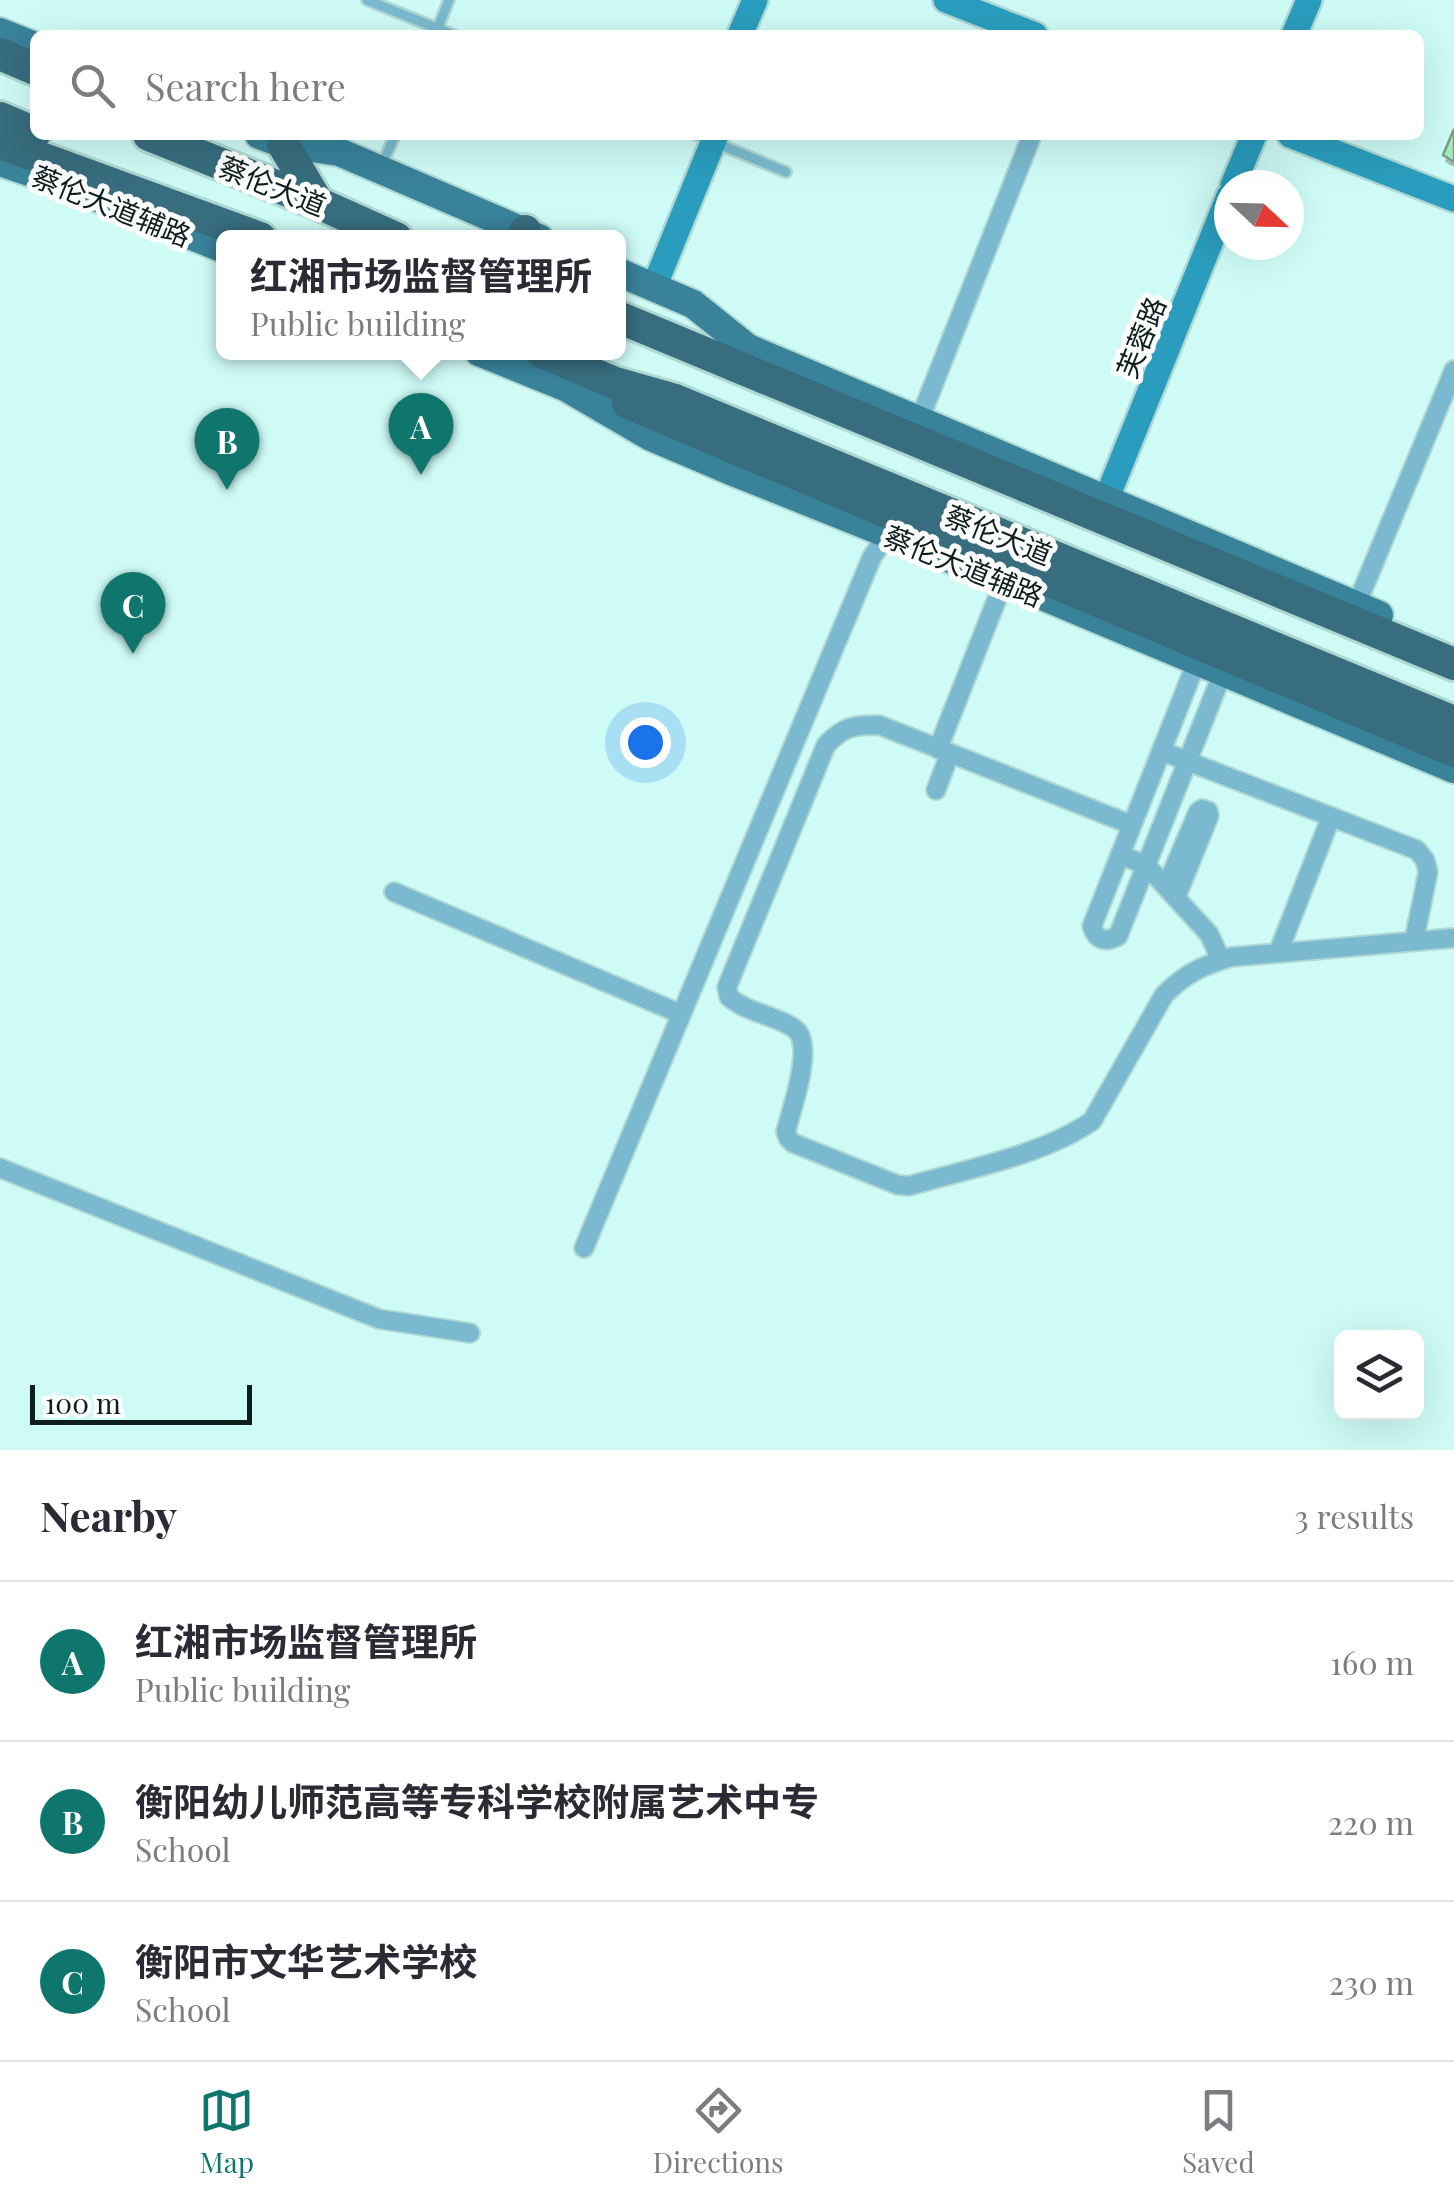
<!DOCTYPE html>
<html lang="en">
<head>
<meta charset="utf-8">
<style>
	body { margin:0; font-family:"Playfair Display","Noto Sans SC",serif; background:#f2f2f3; color:#2b2b33 }
	.controls { position:absolute; right:30px; bottom:30px; display:grid; overflow:hidden; border-radius:15px; box-shadow:0 10px 40px #0002 }
	.controls button { width:90px; height:90px; display:grid; place-items:center; padding:0; border:0; border-bottom:2px solid #e1e1e2; background:#fff; color:#2b2b33; font:50px sans-serif }
	.compass { position:absolute; left:1214px; top:170px; width:90px; height:90px; border-radius:50%; background:#fff; box-shadow:0 10px 40px #0002; rotate:112deg }
	.scale { position:absolute; left:30px; bottom:25px; width:222px; box-sizing:border-box; padding-left:10px; border:5px solid #0d1e1c; border-top:0; font-size:28px; line-height:35px; white-space:nowrap; color:#0d1e1c; -webkit-text-stroke:8px #fdfdfd; paint-order:stroke }
	.you { position:absolute; left:645px; top:742px; width:35px; height:35px; margin:-25px; border:8px solid #fff; border-radius:50%; background:#1a73e8; box-shadow:0 0 0 15px #1a73e833 }
	.badge { display:grid; place-items:center; width:65px; height:65px; border-radius:50%; background:#0f766e; color:#fff; font-size:32px; font-weight:700 }
	.pin { position:absolute; translate:-50% -82px; filter:drop-shadow(0 2px 5px #0008) }
	.pin::after { content:''; position:absolute; top:52px; width:35px; height:30px; background:inherit; clip-path:polygon(0 0,100% 0,50% 100%) }
	.popup { position:absolute; left:216px; top:230px; width:410px; height:130px; box-sizing:border-box; display:grid; place-content:center; border-radius:15px; background:#fff; filter:drop-shadow(0 2px 8px #0005); font-size:32px; white-space:nowrap; color:#7c7c81 }
	.popup b { font-size:38px; color:#2b2b33 }
	.popup::after { content:''; position:absolute; left:50%; top:100%; margin-left:-20px; border:20px solid transparent; border-top-color:#fff }
	.list { margin:0; padding:0; list-style:none }
	h2 { display:flex; justify-content:space-between; align-items:center; height:130px; margin:0; padding:0 40px; font-size:42px }
	h2 small { font-size:32px; font-weight:400; color:#7c7c81 }
	.list li { display:grid; grid-template-columns:65px 1fr auto; gap:30px; align-items:center; box-sizing:border-box; height:160px; padding:0 40px; border-top:2px solid #e1e1e2 }
	.list b { display:block; font-size:38px; white-space:nowrap }
	.list p { margin:0; font-size:32px; white-space:nowrap; color:#7c7c81 }
	.list em { font-size:32px; font-style:normal; color:#7c7c81 }
	.icon { flex:none; width:55px; height:55px; fill:none; stroke:currentColor; stroke-width:2; stroke-linecap:round; stroke-linejoin:round }
	.map { position:relative; flex:none; width:1454px; height:1450px; overflow:hidden }
	.search { position:absolute; background:#fff; box-shadow:0 10px 40px #0002; left:30px; right:30px; top:30px; height:110px; display:flex; align-items:center; gap:25px; box-sizing:border-box; padding:0 35px; border-radius:15px; color:#7c7c81; font-size:38px }
	.sheet { height:610px; background:#fff }
	nav { display:flex; justify-content:space-around; align-items:center; box-sizing:border-box; height:140px; border-top:2px solid #e1e1e2; background:#fff; font-size:28px; color:#7c7c81 }
	nav a { display:grid; justify-items:center; gap:5px }
	nav .on { color:#0f766e }
	.map>svg:first-child { display:block }
</style>
</head>
<body>
<div class="map">
<svg width="1454" height="1450" viewBox="0 0 1454 1450">
	<defs>
		<filter id="shadow"><feDropShadow dx="3.5" dy="6" stdDeviation="0" flood-color="#0004"/></filter>
	</defs>
	<rect width="100%" height="100%" fill="#cefbf6"/>
	<!-- building -->
	<path fill="#a3ebba" stroke="#7d9b86" stroke-width="2.5" filter="url(#shadow)" d="M1454,129v33l-11,-7z"/>
	<g fill="none" stroke-linecap="round" stroke-linejoin="round">
		<!-- lane casing -->
		<g stroke="#afd8d3" stroke-width="14">
			<path id="lane" d="M367,0l87,35
				M435,35l14,-35
				M697,135l89,37
				M382,165l13,-30"/>
		</g>
		<!-- street casing -->
		<g stroke="#afd8d3" stroke-width="22">
			<path id="street" d="M919,421l113,-286
				M1356,606l98,-236
				M1197,661l-105,265c4,14 13,17 26,10l105,-264
				M938,749l66,-168
				M1161,751l256,99 8,10 3,12 -14,69
				M936,790l14,-37
				M1132,825l-253,-100c-25,0 -35,1 -53,20l-99,242 2,10c14,12 32,16 49,23 7,3 15,6 20,12 14,19 -6,76 -12,99l2,7 5,5 105,42 11,1c58,-17 134,-31 183,-65l72,-126c22,-22 38,-29 67,-38l223,-19
				M1120,855l26,10 63,69 12,26
				M1166,887l32,-75 4,-3 6,2 1,5 -33,81
				M394,892l287,122
				M1278,953l53,-136
				M0,1168l379,151 91,14
				M584,1248l288,-691 15,-22"/>
		</g>
		<!-- secondary casing -->
		<g stroke="#afd8d3" stroke-width="30">
			<path id="secondary" d="M946,0l89,35
				M740,35l15,-35
				M1294,35l15,-35
				M1290,135l164,64
				M1233,185l21,-50
				M654,287l62,-152
				M1106,500l123,-304"/>
		</g>
		<!-- primary casing -->
		<g stroke="#afd8d3" stroke-width="32">
			<path id="primary" d="M0,32l35,14
				M259,135l24,9 56,8 200,86
				M0,162l58,20 166,67
				M618,272l75,32 55,44 631,267
				M479,352l86,35 84,49 82,35 304,122 419,176"/>
		</g>
		<!-- highway casing -->
		<g stroke="#afd8d3" stroke-width="38">
			<path id="highway" d="M0,54l35,15
				M0,118l35,15
				M149,135l169,68 78,35
				M0,143l260,95
				M283,144l35,59
				M522,238l3,-7
				M618,317l836,347
				M541,352l74,31 60,17 779,322
				M628,403l826,348"/>
		</g>
		<!-- lane -->
		<use href="#lane" stroke="#7ab9cf" stroke-width="9"/>
		<!-- street -->
		<use href="#street" stroke="#7ab9cf" stroke-width="18"/>
		<!-- secondary -->
		<use href="#secondary" stroke="#2a9dbe" stroke-width="25"/>
		<!-- primary -->
		<use href="#primary" stroke="#38829a" stroke-width="28"/>
		<!-- highway -->
		<use href="#highway" stroke="#376d7e" stroke-width="32"/>
	</g>
	<g text-anchor="middle" dominant-baseline="central" stroke-width="10" stroke-linejoin="round" paint-order="stroke">
		<!-- street labels -->
		<g font-size="28" fill="#0d1e1c" stroke="#fdfdfd">
			<text transform="translate(273 185) rotate(22)">蔡伦大道</text>
			<text transform="translate(112 205) rotate(22)">蔡伦大道辅路</text>
			<text transform="translate(1140 337) rotate(-68)">芙蓉路</text>
			<text transform="translate(999 534) rotate(22)">蔡伦大道</text>
			<text transform="translate(964 565) rotate(22)">蔡伦大道辅路</text>
		</g>
	</g>
</svg>
<div class="controls">
<button><svg class="icon" aria-label="layers" viewBox="0 0 24 24"><path d="M12 4l9 5-9 5-9-5zM3 14l9 5 9-5"/></svg></button>
</div>
<svg class="compass" viewBox="-18 -18 36 36"><path d="M0-13l5 13h-10z" fill="#e53935"/><path d="M0 13l5-13h-10z" fill="#7c7c81"/></svg>
<div class="scale">100 m</div>
<div class="you"></div>
<div class="pin badge" style="left:421px;top:475px">A</div>
<div class="popup"><b>红湘市场监督管理所</b>Public building</div>
<div class="pin badge" style="left:227px;top:490px">B</div>
<div class="pin badge" style="left:133px;top:654px">C</div>
<div class="search"><svg class="icon" aria-label="search" viewBox="0 0 24 24"><circle cx="10" cy="10" r="6"/><path d="M15 15l6 6"/></svg>Search here</div>
</div>
<section class="sheet">
<h2>Nearby<small>3 results</small></h2>
<ul class="list">
<li><span class="badge">A</span><div><b>红湘市场监督管理所</b><p>Public building</p></div><em>160 m</em></li>
<li><span class="badge">B</span><div><b>衡阳幼儿师范高等专科学校附属艺术中专</b><p>School</p></div><em>220 m</em></li>
<li><span class="badge">C</span><div><b>衡阳市文华艺术学校</b><p>School</p></div><em>230 m</em></li>
</ul>
</section>
<nav>
<a class="on"><svg class="icon" aria-label="map" viewBox="0 0 24 24"><path d="M3 6l6-2 6 2 6-2v14l-6 2-6-2-6 2zM9 4v14M15 6v14"/></svg>Map</a>
<a><svg class="icon" aria-label="directions" viewBox="0 0 24 24"><path d="M12 3l9 9-9 9-9-9zM9 14v-3h6M13 9l2 2-2 2"/></svg>Directions</a>
<a><svg class="icon" aria-label="saved" viewBox="0 0 24 24"><path d="M7 4h10v16l-5-4-5 4z"/></svg>Saved</a>
</nav>
</body>
</html>
